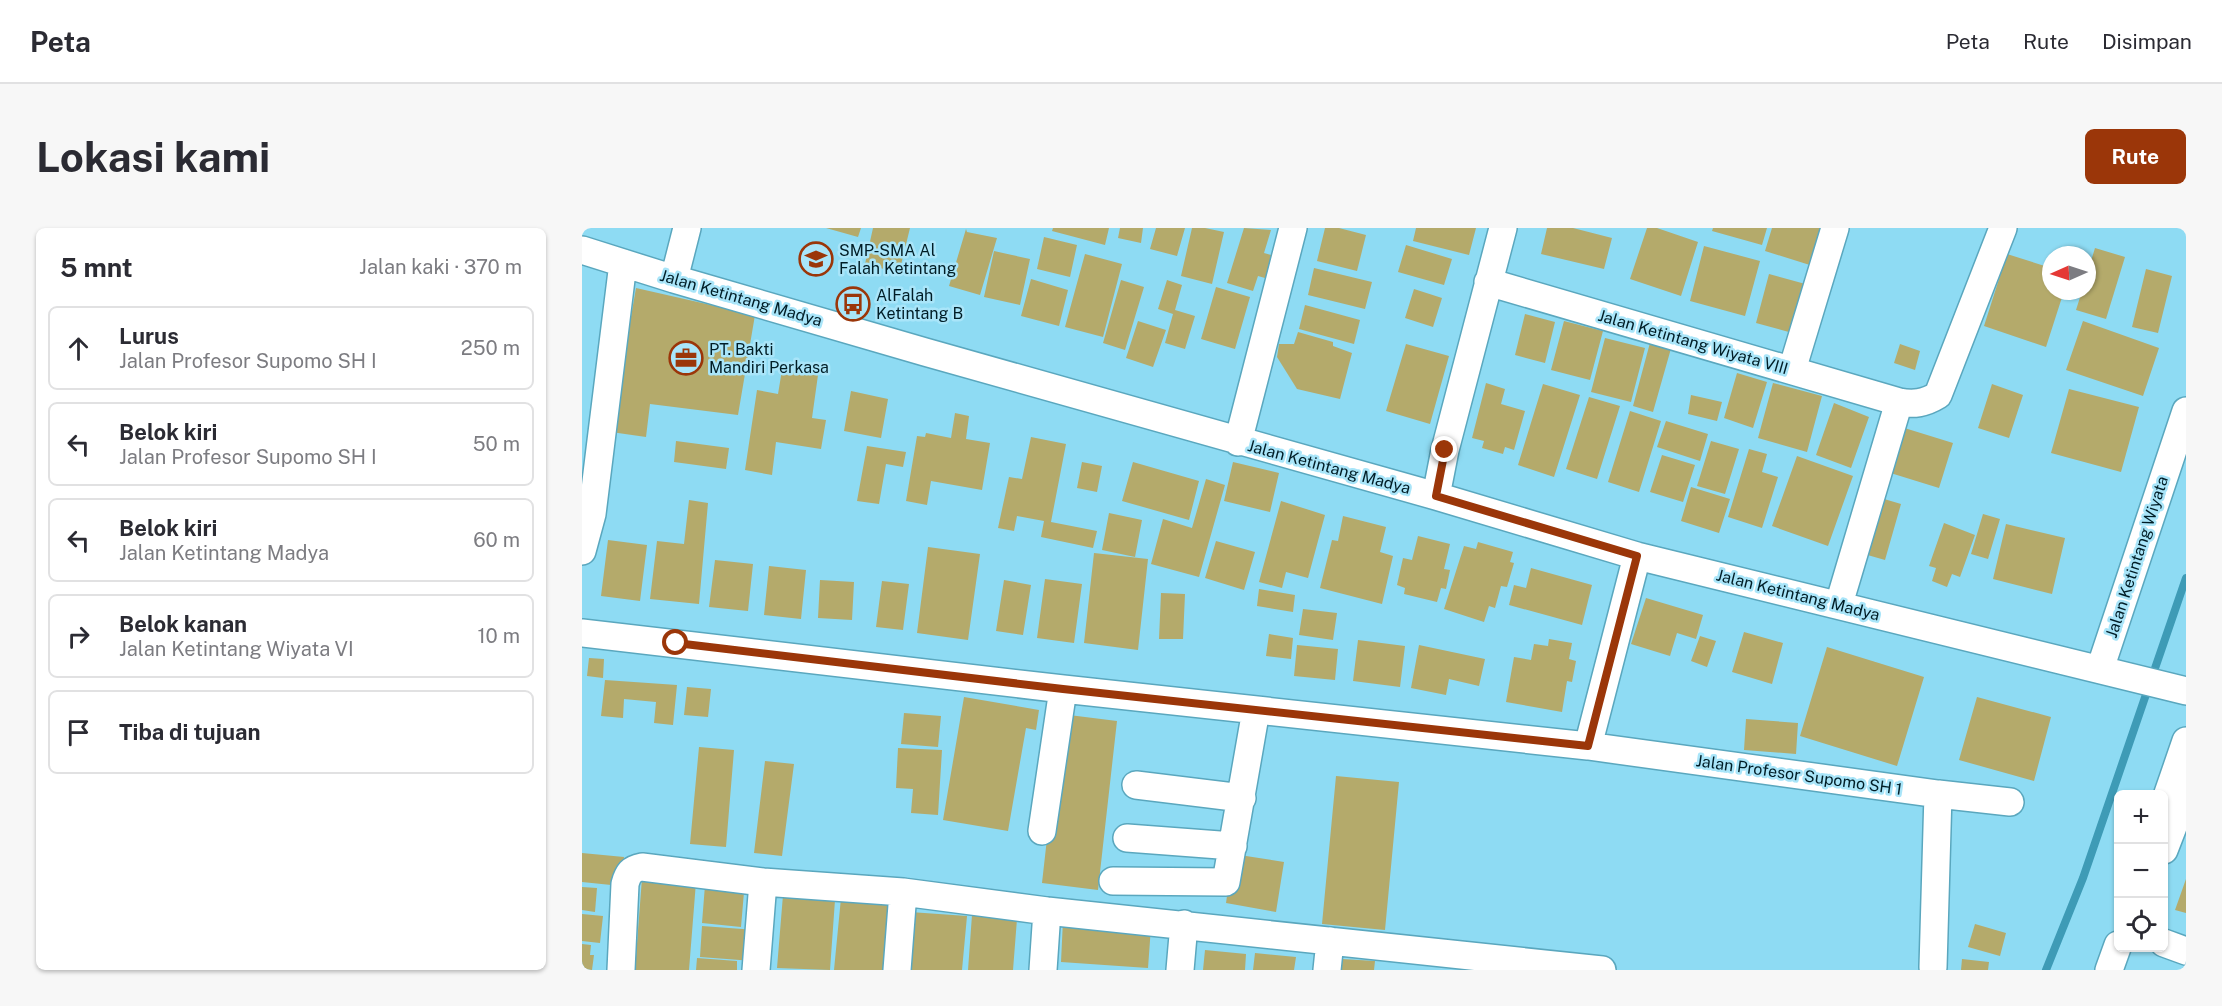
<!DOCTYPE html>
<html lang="id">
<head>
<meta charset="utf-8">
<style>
	body { margin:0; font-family:"Public Sans",sans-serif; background:#f7f7f7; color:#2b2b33 }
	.controls { position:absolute; right:18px; bottom:18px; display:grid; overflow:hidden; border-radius:9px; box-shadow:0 2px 4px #0004 }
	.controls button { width:54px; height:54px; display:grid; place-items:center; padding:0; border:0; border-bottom:2px solid #e1e1e2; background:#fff; color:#2b2b33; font:30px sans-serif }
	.compass { position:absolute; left:1460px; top:18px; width:54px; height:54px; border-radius:50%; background:#fff; box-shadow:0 2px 4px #0004; rotate:267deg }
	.stop { position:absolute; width:18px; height:18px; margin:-14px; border:4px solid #9b3609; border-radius:50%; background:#fff }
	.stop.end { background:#9b3609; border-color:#fff; box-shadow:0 2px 6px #0008 }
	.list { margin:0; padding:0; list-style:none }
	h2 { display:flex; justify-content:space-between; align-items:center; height:78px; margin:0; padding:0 24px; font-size:26px }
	h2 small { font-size:20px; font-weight:400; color:#7c7c81 }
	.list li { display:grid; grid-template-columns:39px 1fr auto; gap:18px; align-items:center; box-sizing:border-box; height:84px; margin:0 12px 12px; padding:0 12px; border:2px solid #e1e1e2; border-radius:9px }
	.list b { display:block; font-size:22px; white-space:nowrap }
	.list p { margin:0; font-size:20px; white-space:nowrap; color:#7c7c81 }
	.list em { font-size:20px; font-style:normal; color:#7c7c81 }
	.icon { flex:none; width:33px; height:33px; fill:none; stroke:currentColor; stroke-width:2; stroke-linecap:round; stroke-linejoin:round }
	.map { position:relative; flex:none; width:1604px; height:742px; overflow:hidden; border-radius:9px }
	header { display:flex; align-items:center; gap:36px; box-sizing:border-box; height:84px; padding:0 30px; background:#fff; border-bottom:2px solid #e1e1e2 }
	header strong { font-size:28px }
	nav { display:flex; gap:33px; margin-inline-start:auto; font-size:21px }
	.intro { display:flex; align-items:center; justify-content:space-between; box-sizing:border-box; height:144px; padding:0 36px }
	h1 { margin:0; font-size:42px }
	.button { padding:15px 27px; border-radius:9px; background:#9b3609; color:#fff; font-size:21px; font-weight:700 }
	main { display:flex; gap:36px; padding:0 36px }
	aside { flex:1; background:#fff; border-radius:9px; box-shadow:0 2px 4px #0004 }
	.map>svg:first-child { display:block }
</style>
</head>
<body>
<header>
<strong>Peta</strong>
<nav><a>Peta</a><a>Rute</a><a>Disimpan</a></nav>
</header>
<div class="intro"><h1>Lokasi kami</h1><a class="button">Rute</a></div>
<main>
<aside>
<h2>5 mnt<small>Jalan kaki · 370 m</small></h2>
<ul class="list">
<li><svg class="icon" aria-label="ahead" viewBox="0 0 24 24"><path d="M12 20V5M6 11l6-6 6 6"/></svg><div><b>Lurus</b><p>Jalan Profesor Supomo SH I</p></div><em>250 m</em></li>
<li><svg class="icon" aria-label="left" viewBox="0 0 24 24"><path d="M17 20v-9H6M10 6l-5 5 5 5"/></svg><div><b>Belok kiri</b><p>Jalan Profesor Supomo SH I</p></div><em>50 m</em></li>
<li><svg class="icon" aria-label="left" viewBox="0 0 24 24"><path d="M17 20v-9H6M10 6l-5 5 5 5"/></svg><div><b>Belok kiri</b><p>Jalan Ketintang Madya</p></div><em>60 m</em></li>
<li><svg class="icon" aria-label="right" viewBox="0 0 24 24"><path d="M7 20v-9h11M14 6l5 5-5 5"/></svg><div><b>Belok kanan</b><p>Jalan Ketintang Wiyata VI</p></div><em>10 m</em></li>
<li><svg class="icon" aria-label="arrive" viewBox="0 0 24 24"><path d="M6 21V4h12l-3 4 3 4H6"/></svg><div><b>Tiba di tujuan</b></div></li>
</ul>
</aside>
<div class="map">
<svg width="1604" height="742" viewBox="0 0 1604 742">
	<rect width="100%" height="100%" fill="#8edbf3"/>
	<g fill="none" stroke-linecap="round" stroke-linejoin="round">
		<!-- stream -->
		<path stroke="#3e9bb6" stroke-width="8" d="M1464,742l37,-92 103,-300"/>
	</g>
	<!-- building -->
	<path fill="#b4aa6b" d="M244,0h35l-3,9z
		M291,0h37l-11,45 -34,-9z
		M471,0h56l-4,17 -53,-14z
		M538,0h23l-2,15 -23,-5z
		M574,0h29l-8,28 -27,-7z
		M610,0h13l19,4 -12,52 -31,-8z
		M662,0l27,2 -7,23 17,5 -6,23 -17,-5 -5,15 -26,-8z
		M743,0h14l27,7 -9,36 -40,-10z
		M834,0h60l-7,27 -56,-14z
		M965,0h26l39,10 -8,31 -63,-15z
		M1065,0h10l41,14 -17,54 -51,-17z
		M1131,0h54l-5,17 -50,-14z
		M1190,0h53l-12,38 -48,-15z
		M384,1l1,3 30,6 -17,57 -31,-9z
		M462,9l33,8 -7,32 -33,-8z
		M824,17l46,14 -8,26 -46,-13z
		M1122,18l56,15 -15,55 -55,-15z
		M1513,20l30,9 -19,62 -30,-9 6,-19h5v-17z
		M412,23l36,8 -10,46 -36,-8z
		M503,26l37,10 -19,73 -38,-10z
		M1425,26l44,14v23h13l-18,56 -62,-21z
		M732,40l58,14 -7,27 -57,-14z
		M1564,41l26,7 -14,57 -26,-6z
		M1187,46l40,11 -13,49 -40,-11z
		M449,51l37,11 -9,36 -38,-10z
		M539,52l23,7 -19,63 -22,-7z
		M585,52l15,5 -7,25 20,6 -10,33 -20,-6 8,-29 -15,-5z
		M634,59l34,10 -15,52 -34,-10z
		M54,60l119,27 -17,100 -88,-11 -4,33 -35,-5z
		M832,61l28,9 -9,29 -28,-9z
		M723,77l55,15 -6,24 -55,-15z
		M943,86l30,8 -10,41 -30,-8z
		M556,93l28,9 -13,37 -27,-9z
		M982,93l39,10 -13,49 -39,-10z
		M1501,93l76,27 -16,48 -77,-26z
		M716,104l35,10v4l19,7 -12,46 -43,-10 -20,-32 2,-13h15z
		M1023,110l40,10 -14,54 -40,-10z
		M1069,111l21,6 -19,67 -20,-6z
		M824,116l43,12 -19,68 -44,-13z
		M1318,116l20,7 -5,19 -21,-7z
		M200,142l36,5 -6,43 14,2 -5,29 -45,-7 -4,33 -27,-5 12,-80 21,4z
		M1155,145l30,9 -14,46 -29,-10z
		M904,155l19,6 -4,15 24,7 -11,39 -9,-3 -2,7 -21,-6 2,-7 -12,-3z
		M1191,155l49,13 -15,56 -49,-14z
		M961,156l37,11 -26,82 -36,-12z
		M1410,156l31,11 -14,43 -31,-10z
		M1487,161l70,18 -18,65 -70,-19z
		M269,163l37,8 -7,39 -37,-7z
		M1109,167l31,7 -5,19 -29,-7z
		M1007,169l31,9 -23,73 -31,-10z
		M1252,175l35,14 -18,51 -35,-13z
		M1048,183l31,10 -22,71 -31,-10z
		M373,185l14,3 -3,23 24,4 -8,47 -51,-9 -4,24 -21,-4 11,-65 8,1 1,-4 25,5z
		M1084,193l42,13 -8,27 -43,-14z
		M1316,198l55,17 -14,45 -55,-17z
		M449,209l35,7 -15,78 46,9 -4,17 -52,-11 3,-16 -27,-5 -3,15 -16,-3 11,-51 13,2z
		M94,213l53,7 -3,21 -52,-7z
		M1129,213l28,8 -14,45 -28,-8z
		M285,218l39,6 -3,15 -17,-3 -7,40 -22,-3z
		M1167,221l18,5 -5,18 16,5 -16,51 -34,-11z
		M1080,227l33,10 -12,37 -33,-10z
		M1215,228l56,20 -25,70 -56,-20z
		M500,234l20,4 -5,26 -20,-4z
		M551,234l66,19 -10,39 -67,-19z
		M651,234l46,11 -9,39 -46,-11z
		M624,251l19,6 -26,92 -48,-13 12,-45 29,9z
		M1109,259l39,12 -11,34 -38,-12z
		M1292,268l27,8 -16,56 -28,-8z
		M107,272l19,3 -9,101 -49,-5 7,-58 27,3z
		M699,273l44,14 -17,63 -22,-6 -4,16 -23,-6z
		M527,285l33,7 -7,37 -33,-7z
		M1401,286l17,5 -12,40 -17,-5z
		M761,288l43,11 -6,25 13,4 -11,48 -62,-16 12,-48 6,1z
		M1362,295l31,12 -15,42 -8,-3 -5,13 -15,-6 4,-13 -7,-2z
		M1424,296l59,14 -13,56 -59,-15z
		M836,308l32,8 -6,25 6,1 -4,19 -5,-1 -4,14 -33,-8 1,-6 -8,-3 6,-27 9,2z
		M26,312l39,5 -7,56 -39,-5z
		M634,313l39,11 -11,38 -39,-12z
		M896,314l35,10 -3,10 4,1 -7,24 -6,-1 -6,22 -6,-2 -5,16 -40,-13 20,-63 12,3z
		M346,319l52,7 -12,86 -51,-7z
		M512,325l54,6 -10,91 -54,-7z
		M133,332l38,4 -5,47 -39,-4z
		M187,338l37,4 -5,49 -37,-4z
		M949,340l61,17 -10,40 -73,-20 5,-20 12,3z
		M463,351l37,5 -8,59 -37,-5z
		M238,352l34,2 -2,38 -34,-2z
		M422,352l27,5 -8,50 -27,-4z
		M300,353l27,3 -6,46 -27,-3z
		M677,361l36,6 -2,17 -36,-6z
		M579,365l24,1 -2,45h-24z
		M1064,370l57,17 -7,24 -19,-6 -7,23 -39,-12z
		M721,381l34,4 -4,27 -34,-5z
		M1162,404l39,11 -11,41 -40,-12z
		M687,406l24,4 -2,21 -25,-3z
		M1118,408l16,5 -9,26 -16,-6z
		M967,411l23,4 -3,16 7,2 -4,21 -5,-1 -5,31 -56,-10 8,-45 17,3 3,-16 14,2z
		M776,412l47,6 -5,41 -47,-6z
		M715,417l41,4 -3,31 -41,-4z
		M837,417l66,14 -6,27 -30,-7 -3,16 -35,-7z
		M1245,419l97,30 -27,89 -97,-30z
		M7,430l15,1 -1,19 -16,-2z
		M23,452l72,5 -4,40 -19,-2 2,-21 -32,-3 -1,19 -22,-2z
		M105,459l24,2 -3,28 -24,-2z
		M382,469l75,13 -3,20 -10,-2 -18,103 -65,-11z
		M1395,469l74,20 -17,64 -75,-21z
		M322,485l37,3 -3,31 -37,-3z
		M479,486l56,7 -19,169 -56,-7z
		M1164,491l52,4 -2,31 -52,-4z
		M117,519l35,3 -8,97 -36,-3z
		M316,520l44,2 -4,65 -27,-2 2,-24 -17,-1z
		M183,533l29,3 -12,92 -28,-3z
		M754,548l63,6 -14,148 -63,-6z
		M0,625l42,4 -3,29 -39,-4z
		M651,626l51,8 -8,50 -50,-9z
		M60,650l54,4 -7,88h-54z
		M1604,651v34l-11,-3z
		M123,657l39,7 -3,35 -39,-4z
		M0,659l15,1 -2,24 -13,-2z
		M201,667l52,5 -5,70 -53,-2z
		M259,670l50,4 -5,68h-52z
		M328,684l57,4 -5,54h-56z
		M0,686l21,2 -3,27 -18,-2z
		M390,687l45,4 -4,51h-45z
		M481,692l88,7 -3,41 -87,-6z
		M1393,696l31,9 -6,23 -32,-9z
		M120,698l54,4 -3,31 -53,-4z
		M0,716l9,1 -1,10h4l-2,15 -10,-1z
		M623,722l41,4 -1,16h-42z
		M673,725l41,4 -2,13h-41z
		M115,730l40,3v9h-41z
		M760,731l33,2 -1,9h-33z
		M1380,731l27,3 -1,8h-27z"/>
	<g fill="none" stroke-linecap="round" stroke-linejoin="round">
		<!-- minor casing -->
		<g stroke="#5aa7be" stroke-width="30">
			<path id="minor" d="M0,22l92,29 251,73 511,144 201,60 549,135
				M92,51l13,-51
				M906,54l411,120c15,3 26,1 39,-7l65,-167
				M1210,142l43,-142
				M656,214l55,-214
				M854,268l9,-46 58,-222
				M0,323l10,-37 31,-251
				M1257,376l60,-202
				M0,405l481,56 525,57 350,48 72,8
				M1518,441l86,-258
				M1006,518l49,-190
				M554,557l106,13
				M1582,577l22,-64
				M460,603l21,-142
				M545,610l106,8
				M1582,622l22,-57
				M531,653l113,1 30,-172
				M1582,715l22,8
				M1351,739l5,-173
				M39,742l4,-86c3,-11 6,-15 17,-17l121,15 140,10 144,19 555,59
				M174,742l7,-88
				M315,742l6,-78
				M461,742l4,-59
				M598,742l4,-46
				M745,742l3,-29
				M1527,742l9,-25"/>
		</g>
		<!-- minor -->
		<use href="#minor" stroke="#fff" stroke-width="27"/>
	</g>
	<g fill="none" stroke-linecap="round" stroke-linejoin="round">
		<!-- route -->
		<path stroke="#9b3609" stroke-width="8" d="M94,415l387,46 525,57 49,-190 -201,-60 9,-46"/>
	</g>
	<!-- icons -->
	<defs>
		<g id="school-ring" transform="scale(1.725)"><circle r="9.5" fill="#a9e5f9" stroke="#9b3609" stroke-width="1.5"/><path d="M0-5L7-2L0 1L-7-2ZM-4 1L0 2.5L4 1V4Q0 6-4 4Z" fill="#9b3609"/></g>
		<g id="bus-ring" transform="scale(1.725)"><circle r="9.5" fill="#a9e5f9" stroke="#9b3609" stroke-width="1.5"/><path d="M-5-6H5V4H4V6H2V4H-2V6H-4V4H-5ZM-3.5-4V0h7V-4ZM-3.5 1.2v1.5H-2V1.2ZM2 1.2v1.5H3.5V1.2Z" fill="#9b3609"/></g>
		<g id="office-ring" transform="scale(1.725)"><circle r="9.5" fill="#a9e5f9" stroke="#9b3609" stroke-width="1.5"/><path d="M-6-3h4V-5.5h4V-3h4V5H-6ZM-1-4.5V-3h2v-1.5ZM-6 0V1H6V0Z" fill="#9b3609"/></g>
	</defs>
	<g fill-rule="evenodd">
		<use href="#school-ring" x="234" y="31"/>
		<use href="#bus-ring" x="271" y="76"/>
		<use href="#office-ring" x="104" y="130"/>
	</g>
	<g text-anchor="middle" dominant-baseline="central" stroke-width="5" stroke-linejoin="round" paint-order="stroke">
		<!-- poi labels -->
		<g font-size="16" fill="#001d26" stroke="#a9e5f9" text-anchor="start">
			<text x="257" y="22">SMP-SMA Al<tspan x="257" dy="18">Falah Ketintang</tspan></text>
			<text x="294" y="67">AlFalah<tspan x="294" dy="18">Ketintang B</tspan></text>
			<text x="127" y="121">PT. Bakti<tspan x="127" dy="18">Mandiri Perkasa</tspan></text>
		</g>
		<!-- street labels -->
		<g font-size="16" fill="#001d26" stroke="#a9e5f9">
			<text transform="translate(159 70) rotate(16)">Jalan Ketintang Madya</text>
			<text transform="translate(1111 114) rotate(16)">Jalan Ketintang Wiyata VIII</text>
			<text transform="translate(747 239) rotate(15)">Jalan Ketintang Madya</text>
			<text transform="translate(1555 329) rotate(-72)">Jalan Ketintang Wiyata</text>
			<text transform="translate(1216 367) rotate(14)">Jalan Ketintang Madya</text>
			<text transform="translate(1217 547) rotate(8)">Jalan Profesor Supomo SH 1</text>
		</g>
	</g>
</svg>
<div class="controls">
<button>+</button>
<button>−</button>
<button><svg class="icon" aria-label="locate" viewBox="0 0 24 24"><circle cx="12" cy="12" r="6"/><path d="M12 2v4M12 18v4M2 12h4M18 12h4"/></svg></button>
</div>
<svg class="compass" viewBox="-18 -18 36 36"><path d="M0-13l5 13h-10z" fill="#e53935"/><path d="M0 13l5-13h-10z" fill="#7c7c81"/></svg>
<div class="stop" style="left:94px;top:415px"></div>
<div class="stop end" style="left:863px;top:222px"></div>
</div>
</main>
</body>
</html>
